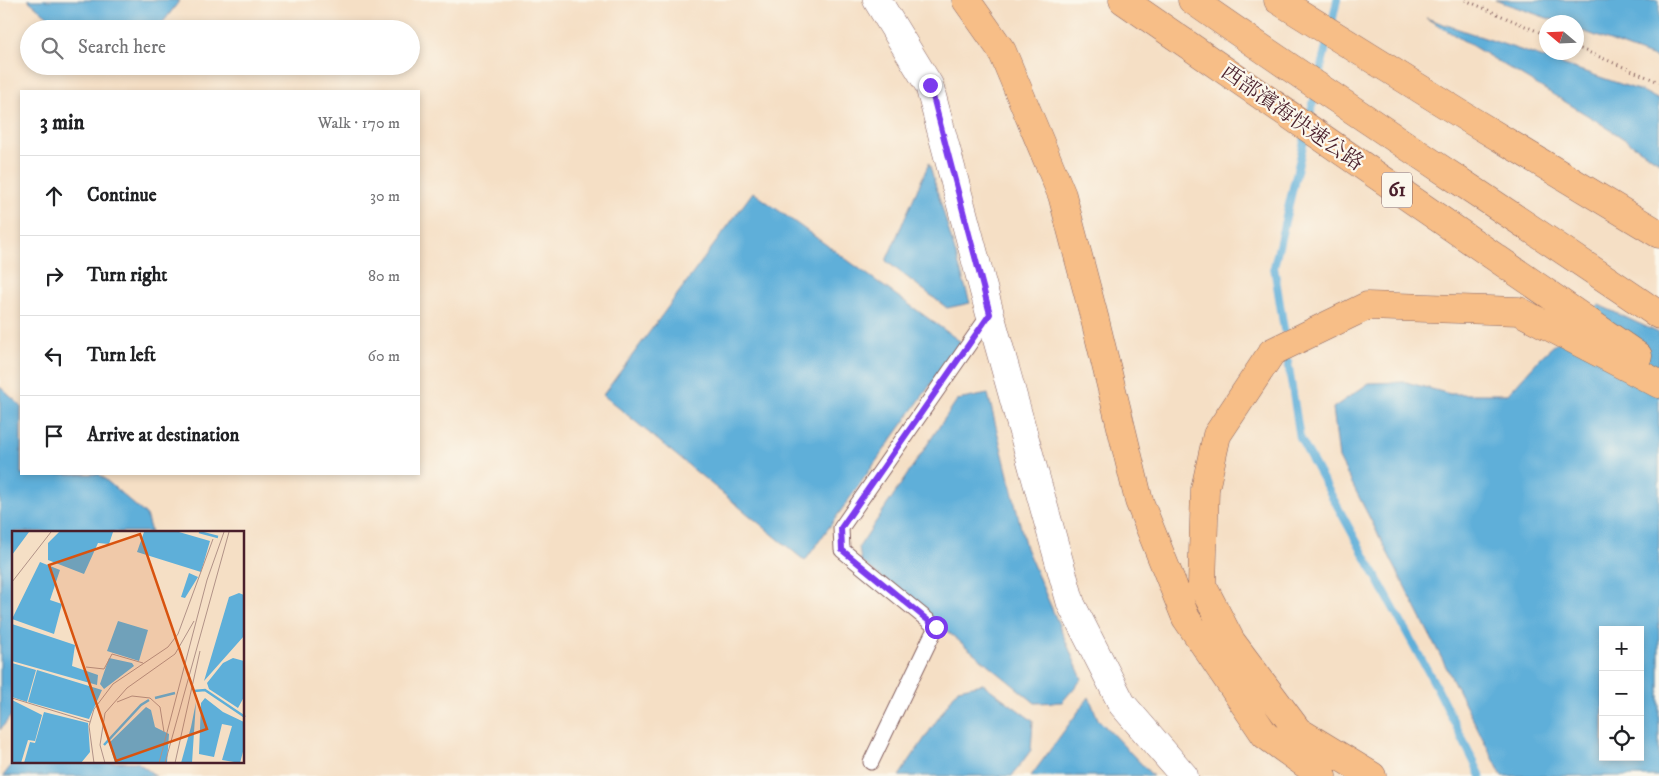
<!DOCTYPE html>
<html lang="en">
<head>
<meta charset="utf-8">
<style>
	body { margin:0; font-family:"IM FELL DW Pica","Noto Serif TC",serif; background:#f2f2f2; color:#202124 }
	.controls { position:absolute; right:15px; bottom:15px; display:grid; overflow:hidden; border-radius:0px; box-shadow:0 2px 8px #0003 }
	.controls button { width:45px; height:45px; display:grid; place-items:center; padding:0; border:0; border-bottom:1px solid #e0e0e0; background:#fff; color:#202124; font:25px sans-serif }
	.compass { position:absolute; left:1539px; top:15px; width:45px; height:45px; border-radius:50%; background:#fff; box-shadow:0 2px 8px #0003; rotate:289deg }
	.stop { position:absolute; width:15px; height:15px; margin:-11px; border:4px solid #7c3aed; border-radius:50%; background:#fff }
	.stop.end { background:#7c3aed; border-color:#fff; box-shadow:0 1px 5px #0008 }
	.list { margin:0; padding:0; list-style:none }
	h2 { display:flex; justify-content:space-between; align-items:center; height:65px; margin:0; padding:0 20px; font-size:21px }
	h2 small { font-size:16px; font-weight:400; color:#757577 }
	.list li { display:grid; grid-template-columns:32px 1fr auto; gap:15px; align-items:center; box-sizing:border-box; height:80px; padding:0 20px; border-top:1px solid #e0e0e0 }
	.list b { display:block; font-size:19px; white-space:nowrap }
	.list em { font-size:16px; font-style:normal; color:#757577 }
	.icon { flex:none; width:28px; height:28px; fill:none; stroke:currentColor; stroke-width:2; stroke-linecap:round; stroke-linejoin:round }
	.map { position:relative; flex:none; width:1659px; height:776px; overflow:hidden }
	.search { position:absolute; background:#fff; box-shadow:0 2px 8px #0003; left:20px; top:20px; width:400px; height:55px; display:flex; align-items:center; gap:12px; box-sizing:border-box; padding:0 18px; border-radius:28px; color:#757577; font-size:19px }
	.panel { position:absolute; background:#fff; box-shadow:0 2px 8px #0003; left:20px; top:90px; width:400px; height:385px; border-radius:0px }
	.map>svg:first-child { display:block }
</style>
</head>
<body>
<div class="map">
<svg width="1659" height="776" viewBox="0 0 1659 776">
	<rect width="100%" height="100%" fill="#fbf7ec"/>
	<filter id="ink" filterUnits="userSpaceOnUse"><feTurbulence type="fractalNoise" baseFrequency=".02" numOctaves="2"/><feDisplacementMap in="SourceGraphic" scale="10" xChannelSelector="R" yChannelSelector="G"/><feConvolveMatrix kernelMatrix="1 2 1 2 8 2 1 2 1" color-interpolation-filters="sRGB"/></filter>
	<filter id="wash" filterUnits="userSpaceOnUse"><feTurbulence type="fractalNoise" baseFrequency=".0096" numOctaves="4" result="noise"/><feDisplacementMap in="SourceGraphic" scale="20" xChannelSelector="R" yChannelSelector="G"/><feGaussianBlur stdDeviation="1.12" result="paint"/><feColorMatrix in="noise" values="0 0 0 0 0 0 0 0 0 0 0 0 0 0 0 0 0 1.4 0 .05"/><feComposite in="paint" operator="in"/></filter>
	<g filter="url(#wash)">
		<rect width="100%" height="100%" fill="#f5dfc5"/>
		<!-- water -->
		<path fill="#5eafd9" stroke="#546782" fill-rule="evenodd" d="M28,0h152l-22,29h-95z
			M1495,0h164v59l-82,-30 -1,-7h-17z
			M1426,18l218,74 15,8v62l-62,-41z
			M929,163l41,140 -23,5 -61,-47z
			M753,192l208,150 -156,219 -202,-166z
			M1599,305l60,28v443h-157l-163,-318 -6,-50 36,-25 37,-1 44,12h58l34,-38zM1603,630h37v127h-37z
			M0,387l21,19v68h78l47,41 5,17h-137v180l-14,18z
			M988,394l38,154 56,131 -20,23 -27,1 -174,-142 -2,-14 98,-147z
			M983,684l50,37 -2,29 -19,26h-113l59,-87z
			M1089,697l9,22 55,57h-122z
			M14,762h123l19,14h-153z"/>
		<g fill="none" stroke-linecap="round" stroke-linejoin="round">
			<!-- stream -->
			<path stroke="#5eafd9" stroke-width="8" d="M1331,27l6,-27
				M1318,81l10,-43
				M1308,122l8,-30
				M1284,329l-10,-62 32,-134
				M1288,362l12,76 136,248 45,90"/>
		</g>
	</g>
	<g filter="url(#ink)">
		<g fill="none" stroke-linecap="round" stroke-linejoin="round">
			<!-- lane casing -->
			<g stroke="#866261" stroke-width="17">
				<path id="lane" d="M871,762l65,-135 -94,-77 -1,-22 149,-214"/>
			</g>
			<!-- street casing -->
			<g stroke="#866261" stroke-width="29">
				<path id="street" d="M877,0l52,85 61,229 81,290 51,100 62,72"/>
			</g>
			<!-- highway casing -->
			<g stroke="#866261" stroke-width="29">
				<path id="highway" d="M966,0l36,51 60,144 33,125 44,181 47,117 79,117 57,41
					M1123,0l515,356
					M1192,0c154,108 312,209 467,315
					M1278,0l194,121 187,113
					M1372,776l-74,-45 -67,-90 -29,-56 3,-96 12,-54 55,-83 95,-46 152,5 140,73"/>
			</g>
			<!-- path -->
			<path stroke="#866261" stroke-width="3" stroke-dasharray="1 4" stroke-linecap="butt" d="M1465,0l81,35
				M1576,47l83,35"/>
			<!-- lane -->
			<use href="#lane" stroke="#fff" stroke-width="15"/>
			<!-- street -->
			<use href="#street" stroke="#fff" stroke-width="28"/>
			<!-- highway -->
			<use href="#highway" stroke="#f7be87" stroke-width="28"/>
		</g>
	</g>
	<g fill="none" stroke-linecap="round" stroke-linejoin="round" filter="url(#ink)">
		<!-- route -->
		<path stroke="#7c3aed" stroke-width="6" d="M930,85l60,229 -149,214 1,22 94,77"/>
	</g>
	<g text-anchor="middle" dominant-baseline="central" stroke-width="4.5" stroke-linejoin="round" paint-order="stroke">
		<!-- shield labels -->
		<rect fill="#fbf7ec" stroke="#7f6065" stroke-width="1" x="1382" y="172.5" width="30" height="35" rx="4"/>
		<g font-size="20" font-weight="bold" fill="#4a1f2b">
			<text x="1397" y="190">61</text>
		</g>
		<!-- street labels -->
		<g font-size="21" fill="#4a1f2b" stroke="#fbf7ec">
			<text transform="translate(1292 118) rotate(35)">西部濱海快速公路</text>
		</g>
	</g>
	<!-- overview -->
	<g transform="translate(12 531)">
		<rect width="232" height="232" fill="#f5dfc5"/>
		<path d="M0,1h17l-17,23zM47,1h54l-4,12 -11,-1 -14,31 -36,-14v-17zM132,1h35l31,9 -9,31 -64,-20zM28,31l20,8 -10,30 12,4 -8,30 -42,-15zM177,42l9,4 -13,21 -4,-1zM227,62l5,2v41l-40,45 25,-84zM106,90l30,9 -9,31 -32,-10zM0,93l63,21 -3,21 26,9 -1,10 -85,-24zM97,127l23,5 2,3 -30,23 -4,-5zM221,127l11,3v36l-6,11 -29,-19 -2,-6 16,-20zM0,132l24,7 -9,32 -15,-5zM25,139l65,20 -13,29 -61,-17zM193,167l18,14 21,10v26l-4,15 -18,-3 10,-34 -10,-2 -8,33 -15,-3 2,-51zM0,169l30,15 -7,26 -7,-1 -7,23h-9zM184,171l-4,61h-11l10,-36zM134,176l5,3 4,17 14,7 -2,29h-52l-6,-20zM32,181l44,11 2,29 -9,11h-57l6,-21 5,1z" fill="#5eafd9"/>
		<path fill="none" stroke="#5eafd9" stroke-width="2.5" d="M187,1l19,5M182,160l11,-1 40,27M143,167l20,-5M92,214l37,-40 8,-5"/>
		<path fill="none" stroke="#b19287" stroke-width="1" d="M0,51l39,-50M74,136l18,2 8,-15 31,9M0,167l78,24M105,171l15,-6 18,2 10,9 4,25M82,232l-5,-37 5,-17 19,-25 55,-37 10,-13 35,-95M93,232l-5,-18 5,-32 22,-25 48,-34 19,-33M147,232l48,-183 17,-48M153,232l64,-231M163,232l25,-112"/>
		<path fill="#d8530f" fill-opacity="0.15" stroke="#d8530f" stroke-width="2.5" d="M128,3l67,195 -91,32 -67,-196z"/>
		<rect width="232" height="232" fill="none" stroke="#4a1f2b" stroke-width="2.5"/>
	</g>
</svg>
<div class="controls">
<button>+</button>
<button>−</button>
<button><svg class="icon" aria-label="locate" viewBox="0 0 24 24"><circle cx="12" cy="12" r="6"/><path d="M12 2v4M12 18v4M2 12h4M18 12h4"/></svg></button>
</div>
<svg class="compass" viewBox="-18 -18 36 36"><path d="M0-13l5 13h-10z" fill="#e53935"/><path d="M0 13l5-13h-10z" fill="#757577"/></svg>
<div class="stop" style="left:936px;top:627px"></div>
<div class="stop end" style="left:930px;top:85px"></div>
<div class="search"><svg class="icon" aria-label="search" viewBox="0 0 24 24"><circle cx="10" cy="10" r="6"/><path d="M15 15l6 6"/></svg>Search here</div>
<section class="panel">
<h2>3 min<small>Walk · 170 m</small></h2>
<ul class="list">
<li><svg class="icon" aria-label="ahead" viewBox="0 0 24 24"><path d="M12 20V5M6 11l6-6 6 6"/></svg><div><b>Continue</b></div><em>30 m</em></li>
<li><svg class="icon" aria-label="right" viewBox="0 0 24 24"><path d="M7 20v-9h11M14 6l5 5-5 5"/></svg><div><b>Turn right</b></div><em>80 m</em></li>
<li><svg class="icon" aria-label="left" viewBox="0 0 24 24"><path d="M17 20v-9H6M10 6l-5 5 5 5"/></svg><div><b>Turn left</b></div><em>60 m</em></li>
<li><svg class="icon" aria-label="arrive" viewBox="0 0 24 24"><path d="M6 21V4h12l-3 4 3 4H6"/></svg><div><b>Arrive at destination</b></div></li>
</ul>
</section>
</div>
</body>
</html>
